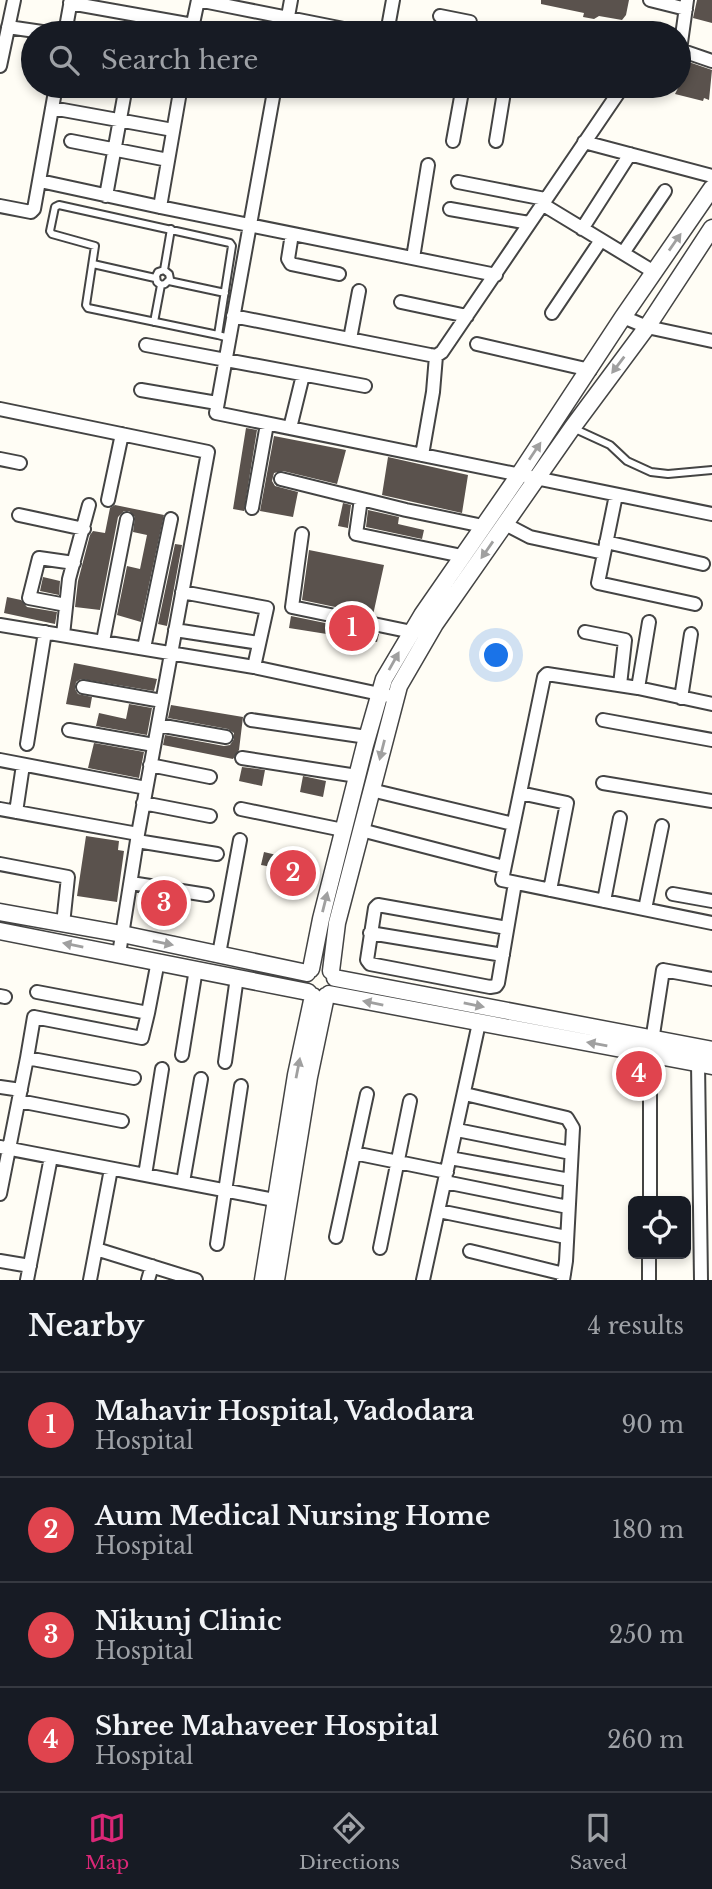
<!DOCTYPE html>
<html lang="en">
<head>
<meta charset="utf-8">
<style>
	body { margin:0; font-family:"Libre Baskerville",serif; background:#20242c; color:#f1f3f6 }
	.controls { position:absolute; right:21px; bottom:21px; display:grid; overflow:hidden; border-radius:10px; box-shadow:0 4px 10px #0003 }
	.controls button { width:63px; height:63px; display:grid; place-items:center; padding:0; border:0; border-bottom:2px solid #363941; background:#171b24; color:#f1f3f6; font:35px sans-serif }
	.you { position:absolute; left:497px; top:656px; width:24px; height:24px; margin:-18px; border:5px solid #fff; border-radius:50%; background:#1a73e8; box-shadow:0 0 0 10px #1a73e833 }
	.badge { display:grid; place-items:center; width:46px; height:46px; border-radius:50%; background:#db2777; color:#fff; font-size:23px; font-weight:700 }
	.pin { position:absolute; translate:-50% -50%; border:4px solid #fff; box-shadow:0 2px 7px #0006 }
	.list { margin:0; padding:0; list-style:none }
	h2 { display:flex; justify-content:space-between; align-items:center; height:91px; margin:0; padding:0 28px; font-size:30px }
	h2 small { font-size:23px; font-weight:400; color:#9ea1a6 }
	.list li { display:grid; grid-template-columns:46px 1fr auto; gap:21px; align-items:center; box-sizing:border-box; height:105px; padding:0 28px; border-top:2px solid #363941 }
	.list b { display:block; font-size:26px; white-space:nowrap }
	.list p { margin:0; font-size:23px; white-space:nowrap; color:#9ea1a6 }
	.list em { font-size:23px; font-style:normal; color:#9ea1a6 }
	.icon { flex:none; width:38px; height:38px; fill:none; stroke:currentColor; stroke-width:2; stroke-linecap:round; stroke-linejoin:round }
	.map { position:relative; flex:none; width:712px; height:1280px; overflow:hidden }
	.search { position:absolute; background:#171b24; box-shadow:0 4px 10px #0003; left:21px; right:21px; top:21px; height:77px; display:flex; align-items:center; gap:18px; box-sizing:border-box; padding:0 24px; border-radius:38px; color:#9ea1a6; font-size:26px }
	.sheet { height:511px; background:#171b24 }
	nav { display:flex; justify-content:space-around; align-items:center; box-sizing:border-box; height:98px; border-top:2px solid #363941; background:#171b24; font-size:19px; color:#9ea1a6 }
	nav a { display:grid; justify-items:center; gap:4px }
	nav .on { color:#db2777 }
	.map>svg:first-child { display:block }
</style>
</head>
<body>
<div class="map">
<svg width="712" height="1280" viewBox="0 0 712 1280">
	<rect width="100%" height="100%" fill="#fffdf5"/>
	<!-- building -->
	<path fill="#5a524d" d="M541,0h88l-3,15 -4,5 -23,-4 -5,3 -11,-2 1,-4 -43,-9z
		M697,0h15v23l-19,-5z
		M680,59l32,11 -3,30 -5,-2 -1,3 -28,-7 4,-8z
		M246,428l11,2 -13,81 -11,-2z
		M274,436l72,14 -9,34 -54,-13 -9,2 -2,8 3,5 23,6 -5,25 -33,-6z
		M388,457l80,18 -6,38 -80,-18z
		M343,503l8,2 -3,23 -10,-2z
		M115,505l49,10 -23,107 -24,-7 10,-49 13,3 7,-34 -14,-3 2,-15 -6,-6h-5l-6,6 -18,93 -25,-3 3,-26 12,-46 3,-4 12,2 5,-25z
		M368,510l31,7 -1,7 26,6 -2,9 -56,-12z
		M175,544l7,1 -15,81 -9,-2z
		M309,550l75,15 -11,50 -71,-15z
		M43,577l17,4 -1,14 -19,-4z
		M7,597l14,3 6,7 30,5 -2,12 -51,-11z
		M291,616l88,18 -2,8 -88,-14z
		M74,663l83,16 -3,12 -73,-12 -5,3 -1,7 3,5 14,3 -2,11 -24,-4z
		M129,704l23,4 -5,27 -51,-9 3,-13 27,6z
		M171,705l72,12 -4,33 -6,9 -70,-14 2,-10 59,11 6,-1 4,-6v-6l-6,-4 -60,-11z
		M94,743l50,9 -5,26 -51,-10z
		M242,767l23,3 -3,16 -23,-5z
		M303,776l23,5 -3,16 -23,-5z
		M86,836l33,5 -1,9 6,1 -7,51 -40,-6z
		M264,852l42,10 -8,32 -16,-4 2,-7 -4,-1 2,-8 -11,-3 1,-4 -11,-2z
		M154,896l23,5 -4,19 -23,-5z
		M626,1069h15v13h-15z"/>
	<g fill="none" stroke-linecap="round" stroke-linejoin="round">
		<!-- service casing -->
		<g stroke="#444" stroke-width="10">
			<path id="service" d="M93,264l62,14
				M169,281l56,12
				M161,285l4,-1 5,-5 -1,-5 -5,-4 7,-41
				M154,322l7,-37 -4,-3 -1,-6 2,-4 6,-2
				M218,335l14,-89 -2,-3 -171,-38 -4,2 -5,24 2,3 43,12 -9,59 2,3 130,27 11,3
				M573,428l37,17 17,16 24,11 17,2 44,-4"/>
		</g>
		<!-- minor casing -->
		<g stroke="#444" stroke-width="16">
			<path id="minor" d="M650,0l36,9
				M687,0l-7,50 32,11
				M70,3l123,22
				M440,16l30,6v11
				M8,27l41,6
				M65,33l6,-33
				M191,33l7,-33 166,33
				M285,33l6,-33
				M387,33l6,-33
				M514,33l4,-4 21,4
				M0,66l14,-66
				M275,86l-59,327 496,101
				M52,108l121,22
				M71,141l97,19
				M453,141l10,-55
				M496,141l9,-55
				M584,142l128,34
				M40,181l120,26 336,68
				M458,182l87,17
				M106,196l20,-110
				M542,204l112,68
				M0,206l31,6 3,-3 22,-123
				M160,207l21,-121
				M450,209l79,14
				M582,229l48,-75
				M292,234l-4,25 3,5 48,10
				M623,253l42,-62
				M413,258l15,-93
				M401,302l66,14
				M552,313l49,-73
				M233,316l197,39 6,1 6,-4 181,-266
				M623,317l24,10 65,14
				M350,339l9,-48
				M477,344l113,26
				M146,345l219,41
				M141,390l76,13
				M0,409l208,43 -70,382 -19,120
				M290,428l13,-53
				M422,455l11,-63 3,-36
				M0,459l20,4
				M281,479l125,31 77,16
				M616,495l-18,88 97,21
				M361,499l-5,35 106,22
				M108,500l14,-66
				M252,508l15,-84
				M19,515l65,14
				M505,524l25,13 74,16
				M302,534l-10,73 120,25
				M606,542l97,22
				M182,592l85,16 -13,59
				M66,605l-37,-7 10,-40 35,5
				M0,625l254,42 135,29
				M175,630l84,13
				M585,632l40,8 -5,45
				M63,635l6,-56 20,-74
				M103,641l24,-122
				M144,648l27,-129
				M83,687l79,14
				M638,688l11,-66
				M681,698l10,-64
				M712,704l-74,-16 -91,-14 -3,3 -42,203 210,43
				M251,720l116,17
				M603,720l109,20
				M158,725l68,12
				M69,730l85,15
				M27,744l18,-112
				M242,758l115,18
				M0,760l146,28
				M150,765l60,12
				M603,783l109,18
				M371,790l142,34
				M520,793l47,10 -17,87
				M143,803l67,13
				M0,809l138,25
				M241,809l102,21
				M16,812l7,-47
				M361,830l143,37
				M137,841l80,13
				M0,864l68,13 -5,47
				M131,883l76,12
				M673,894l39,7
				M604,901l16,-83
				M645,909l17,-83
				M507,928l-129,-23 -3,3 -8,52 3,4 120,23 6,-1 2,-3 17,-100
				M370,933l133,22
				M219,954l21,-114
				M37,992l111,21 10,-52
				M0,996l5,1
				M182,1055l14,-86
				M27,1058l7,-41 108,21 6,-25
				M225,1062l12,-85
				M698,1063l3,217
				M0,1087l21,3
				M465,1094l102,24 6,10 -7,133 -3,19
				M19,1101l103,20
				M457,1130l114,23
				M0,1147l285,55
				M354,1153l93,19
				M450,1158l120,22
				M145,1175l17,-106
				M183,1182l18,-103
				M445,1182l123,25
				M0,1194l27,-136 107,20
				M650,1201v-147l13,-84 49,9
				M439,1211l127,26
				M336,1237l31,-143
				M217,1244l24,-158
				M380,1248l30,-147
				M96,1249l100,31
				M470,1251l94,23
				M0,1261l30,5
				M27,1280l24,-123
				M90,1280l21,-111
				M148,1280l4,-14
				M423,1280l56,-257
				M649,1280v-26"/>
		</g>
		<!-- tertiary casing -->
		<g stroke="#444" stroke-width="19">
			<path id="tertiary" d="M0,912l122,22 185,39
				M0,931l308,61
				M311,969l10,-50 44,-174 19,-66 38,-64 97,-140 104,-158 89,-129
				M331,971l6,-48 62,-237 36,-62 137,-196 75,-101 65,-99
				M335,978l377,72
				M329,994l383,72
				M263,1280l33,-205 17,-79
				M276,1280l33,-203 17,-81"/>
		</g>
		<!-- service -->
		<use href="#service" stroke="#fff" stroke-width="6"/>
		<!-- minor -->
		<use href="#minor" stroke="#fff" stroke-width="12"/>
		<!-- tertiary -->
		<use href="#tertiary" stroke="#fff" stroke-width="16"/>
	</g>
	<!-- one-way arrows -->
	<defs><path id="oneway-solid" d="M-6-.8H1V-3.2L6.5 0L1 3.2V.8H-6Z" transform="scale(1.75)"/></defs>
	<g fill="#a0a0a0">
		<use href="#oneway-solid" transform="translate(675 242) rotate(-55)"/>
		<use href="#oneway-solid" transform="translate(618 365) rotate(127)"/>
		<use href="#oneway-solid" transform="translate(535 451) rotate(-56)"/>
		<use href="#oneway-solid" transform="translate(487 550) rotate(125)"/>
		<use href="#oneway-solid" transform="translate(394 661) rotate(-61)"/>
		<use href="#oneway-solid" transform="translate(382 750) rotate(104)"/>
		<use href="#oneway-solid" transform="translate(325 902) rotate(-76)"/>
		<use href="#oneway-solid" transform="translate(163 943) rotate(11)"/>
		<use href="#oneway-solid" transform="translate(73 945) rotate(-169)"/>
		<use href="#oneway-solid" transform="translate(373 1003) rotate(-169)"/>
		<use href="#oneway-solid" transform="translate(474 1005) rotate(11)"/>
		<use href="#oneway-solid" transform="translate(597 1044) rotate(-170)"/>
		<use href="#oneway-solid" transform="translate(298 1068) rotate(-79)"/>
	</g>
</svg>
<div class="controls">
<button><svg class="icon" aria-label="locate" viewBox="0 0 24 24"><circle cx="12" cy="12" r="6"/><path d="M12 2v4M12 18v4M2 12h4M18 12h4"/></svg></button>
</div>
<div class="you"></div>
<div class="pin badge" style="left:352px;top:628px;background:#e0444e">1</div>
<div class="pin badge" style="left:293px;top:873px;background:#e0444e">2</div>
<div class="pin badge" style="left:164px;top:903px;background:#e0444e">3</div>
<div class="pin badge" style="left:639px;top:1074px;background:#e0444e">4</div>
<div class="search"><svg class="icon" aria-label="search" viewBox="0 0 24 24"><circle cx="10" cy="10" r="6"/><path d="M15 15l6 6"/></svg>Search here</div>
</div>
<section class="sheet">
<h2>Nearby<small>4 results</small></h2>
<ul class="list">
<li><span class="badge" style="background:#e0444e">1</span><div><b>Mahavir Hospital, Vadodara</b><p>Hospital</p></div><em>90 m</em></li>
<li><span class="badge" style="background:#e0444e">2</span><div><b>Aum Medical Nursing Home</b><p>Hospital</p></div><em>180 m</em></li>
<li><span class="badge" style="background:#e0444e">3</span><div><b>Nikunj Clinic</b><p>Hospital</p></div><em>250 m</em></li>
<li><span class="badge" style="background:#e0444e">4</span><div><b>Shree Mahaveer Hospital</b><p>Hospital</p></div><em>260 m</em></li>
</ul>
</section>
<nav>
<a class="on"><svg class="icon" aria-label="map" viewBox="0 0 24 24"><path d="M3 6l6-2 6 2 6-2v14l-6 2-6-2-6 2zM9 4v14M15 6v14"/></svg>Map</a>
<a><svg class="icon" aria-label="directions" viewBox="0 0 24 24"><path d="M12 3l9 9-9 9-9-9zM9 14v-3h6M13 9l2 2-2 2"/></svg>Directions</a>
<a><svg class="icon" aria-label="saved" viewBox="0 0 24 24"><path d="M7 4h10v16l-5-4-5 4z"/></svg>Saved</a>
</nav>
</body>
</html>
